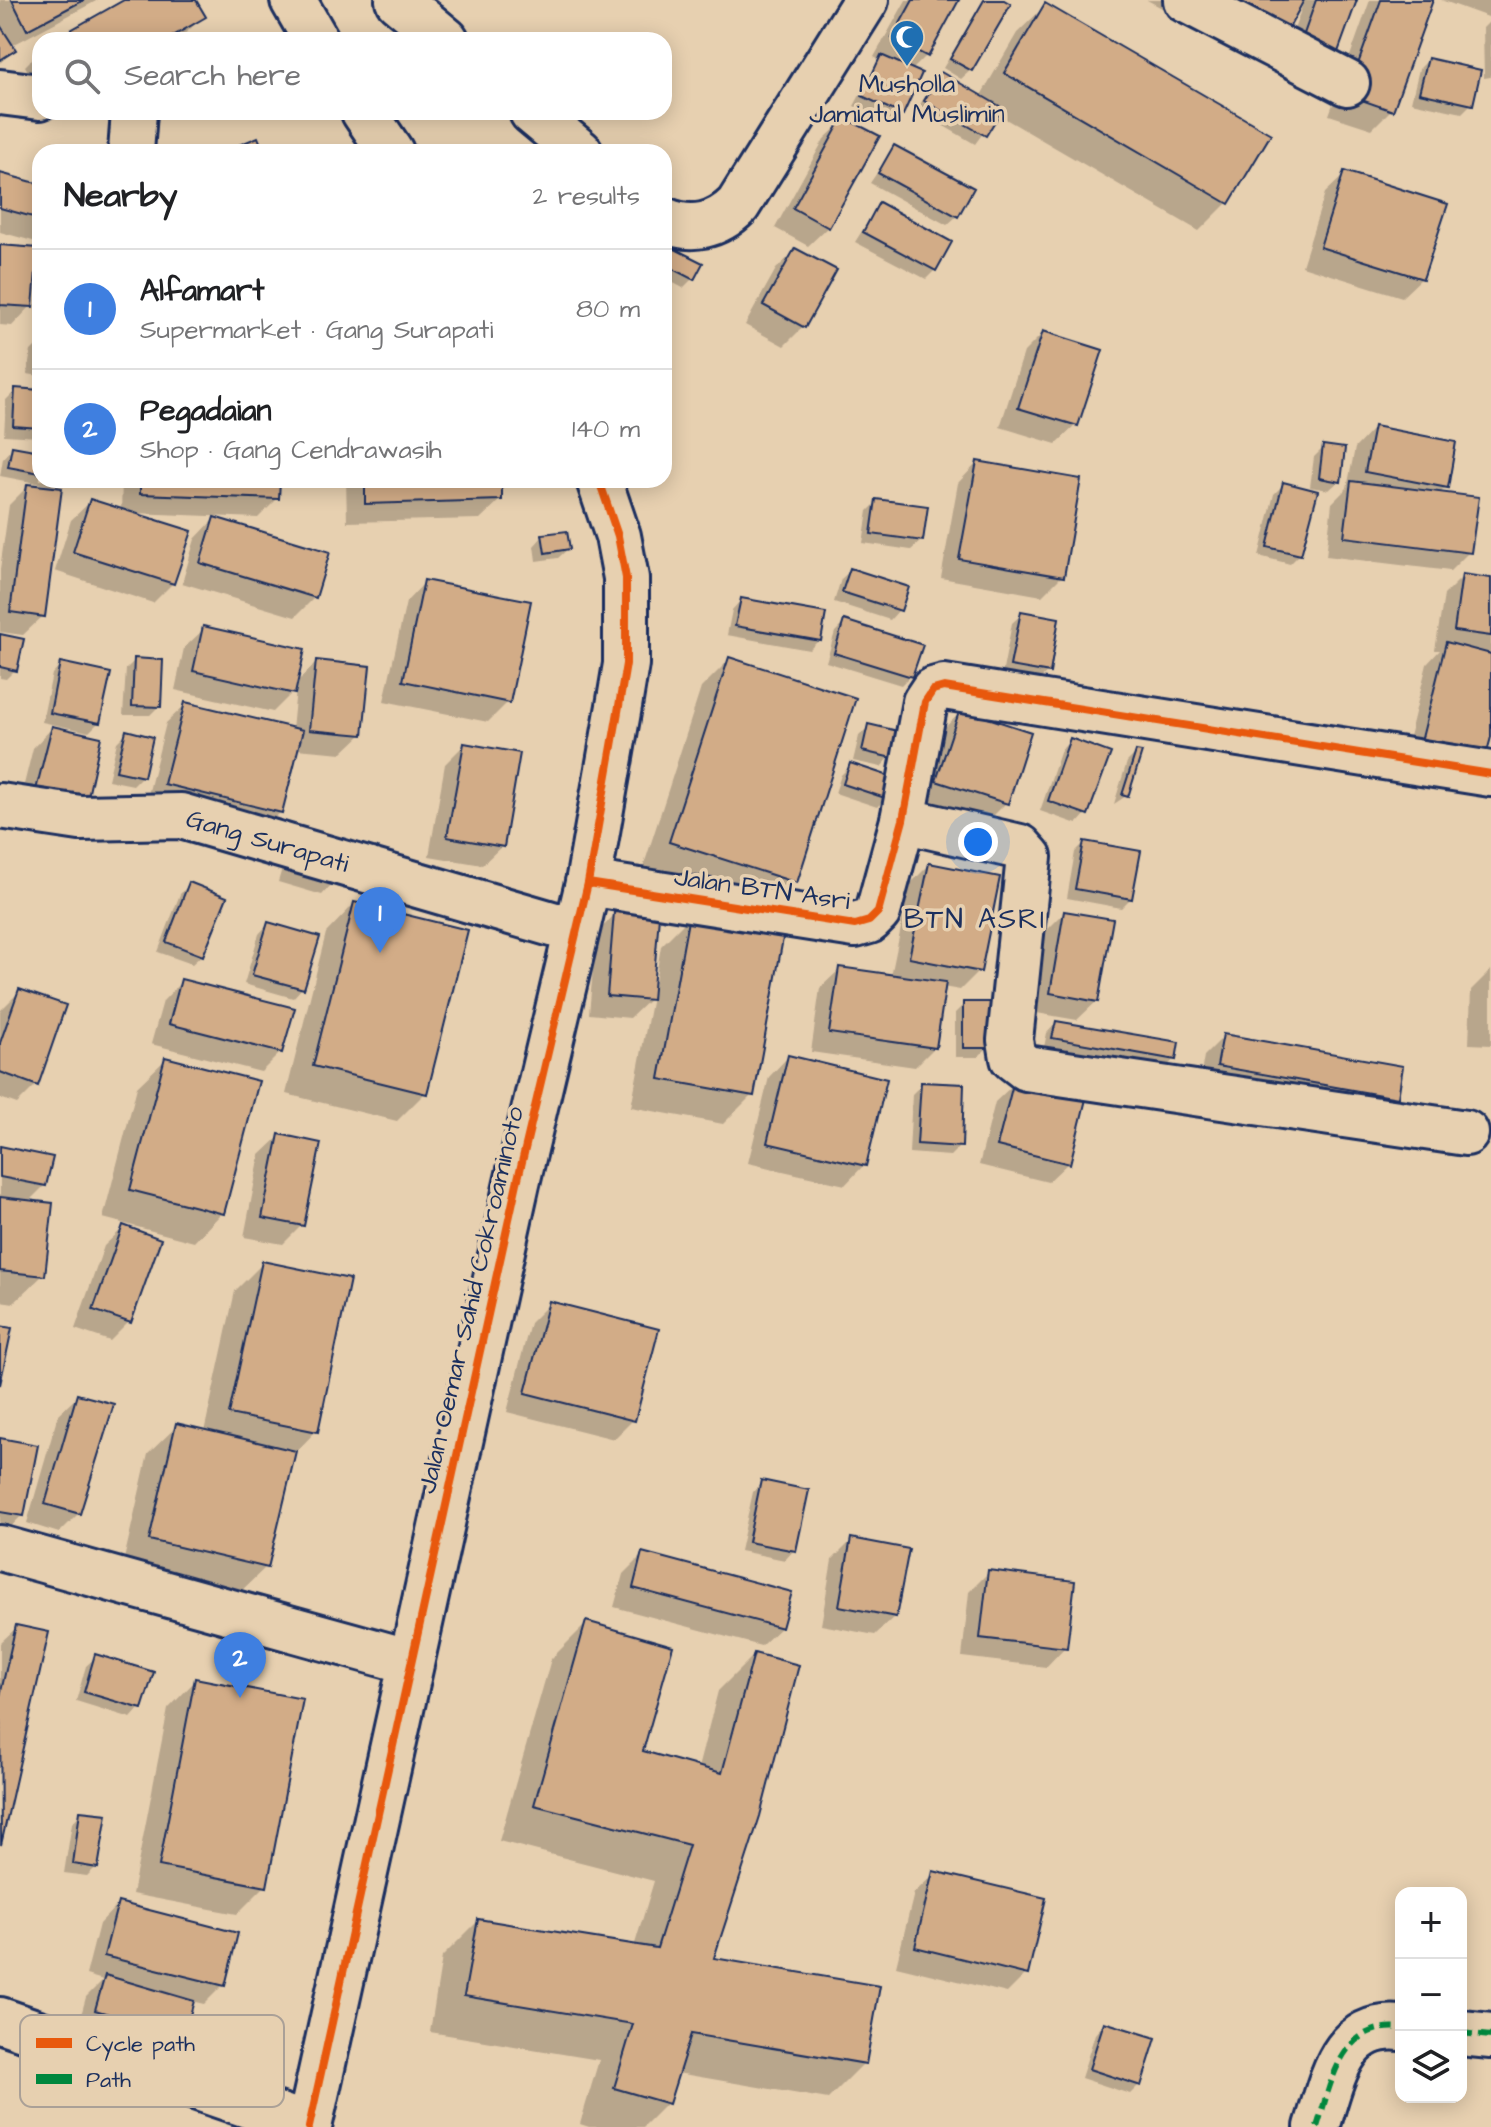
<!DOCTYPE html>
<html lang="en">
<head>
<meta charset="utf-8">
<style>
	body { margin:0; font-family:"Architects Daughter",sans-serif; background:#f2f2f2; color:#202124 }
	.controls { position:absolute; right:24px; bottom:24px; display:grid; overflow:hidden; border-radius:16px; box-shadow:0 4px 20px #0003 }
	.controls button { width:72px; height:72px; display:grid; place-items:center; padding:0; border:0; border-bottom:2px solid #e0e0e0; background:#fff; color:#202124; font:40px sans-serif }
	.you { position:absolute; left:978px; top:842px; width:28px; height:28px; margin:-20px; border:6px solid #fff; border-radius:50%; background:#1a73e8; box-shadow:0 0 0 12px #1a73e833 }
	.badge { display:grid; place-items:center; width:52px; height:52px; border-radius:50%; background:#0f766e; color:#fff; font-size:26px; font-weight:700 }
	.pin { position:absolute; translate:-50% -66px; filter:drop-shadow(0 2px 4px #0008) }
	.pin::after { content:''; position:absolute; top:42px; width:28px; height:24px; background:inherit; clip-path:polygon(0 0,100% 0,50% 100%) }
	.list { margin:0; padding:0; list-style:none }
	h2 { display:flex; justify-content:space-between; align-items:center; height:104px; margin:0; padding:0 32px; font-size:34px }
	h2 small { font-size:26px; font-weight:400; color:#757577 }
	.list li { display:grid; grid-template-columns:52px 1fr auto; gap:24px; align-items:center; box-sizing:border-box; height:120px; padding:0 32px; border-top:2px solid #e0e0e0 }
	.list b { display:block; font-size:30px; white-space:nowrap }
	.list p { margin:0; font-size:26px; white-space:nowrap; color:#757577 }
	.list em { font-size:26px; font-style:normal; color:#757577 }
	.icon { flex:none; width:44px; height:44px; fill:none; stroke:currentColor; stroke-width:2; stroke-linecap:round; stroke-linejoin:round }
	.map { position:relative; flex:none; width:1491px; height:2127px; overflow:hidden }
	.search { position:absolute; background:#fff; box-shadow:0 4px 20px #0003; left:32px; top:32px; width:640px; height:88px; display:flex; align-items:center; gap:20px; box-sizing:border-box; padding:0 28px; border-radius:24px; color:#757577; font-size:30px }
	.panel { position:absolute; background:#fff; box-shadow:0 4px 20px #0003; left:32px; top:144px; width:640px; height:344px; border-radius:24px }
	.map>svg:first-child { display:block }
</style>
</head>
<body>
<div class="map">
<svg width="1491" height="2127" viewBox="0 0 1491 2127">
	<rect width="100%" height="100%" fill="#e7d0b0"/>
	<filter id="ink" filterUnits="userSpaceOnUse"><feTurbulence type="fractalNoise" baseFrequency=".0125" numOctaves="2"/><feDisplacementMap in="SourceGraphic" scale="16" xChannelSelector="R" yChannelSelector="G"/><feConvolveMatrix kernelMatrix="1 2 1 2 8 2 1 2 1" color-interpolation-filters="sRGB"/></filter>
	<g filter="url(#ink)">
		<!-- shadow -->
		<path fill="#0003" d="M0,0h98l-87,46 2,4 -13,13z
			M128,0h66l9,17 -25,23h-121z
			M906,0h51l-31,56 -15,15 -9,42 -10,10 -38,-17 25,-46 -5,-3z
			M984,0h16l-29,70 -10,9 -18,-11z
			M1147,0h155l-45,59z
			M1302,0h53l-75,70 24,-69z
			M1370,0h60l-39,110 -19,19 -43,-14z
			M1441,0h50v18z
			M1046,5l181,198 -28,28 -202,-117 -22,30 -59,-34 25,-36 39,23 37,-64z
			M1491,20v57l-7,1 -1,-50z
			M40,51v42l-15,-27z
			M1428,60l43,44 -9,9 -51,-11 8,-33z
			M844,120l-16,107 -20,19 -33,-18 49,-89z
			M894,148l63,68 -10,9 -77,-42z
			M1345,174l77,104 -20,19 -100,-31 23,-73z
			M0,175l40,11v57l-40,-11z
			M879,204l56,66 -9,9 -71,-37z
			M0,247l31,59 -19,20 -12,-1z
			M796,250l7,77 -19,19 -39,-21 31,-56z
			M674,251l18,28 -9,9 -19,-10v-17z
			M1043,333l33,92 -20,19 -56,-17 24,-75z
			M40,342v34l-13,-2 4,-23z
			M16,390l24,2v45l-36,-2 2,-35z
			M1374,428l72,59 -7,7 30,58 -19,19 -124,-15 6,-53 15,-15 8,-40z
			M1324,447l15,34 -10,9 -19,-3 4,-30z
			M12,448l28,5v27h26l-10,9 -13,127 -20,19 -23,-3v-63l9,-64 19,-19 19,2v-3l-47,-9 3,-18z
			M977,463l85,113 -20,20 -101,-18 17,-95z
			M122,480h156l-1,19 -19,19 -124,-5 39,70 -20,20 -98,-32 16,-51 20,-19 30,10z
			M346,480h154v20l-20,19 -133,3z
			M1284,484l16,70 -10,10 -31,-8 15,-62z
			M877,502l44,39 -10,9 -48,-7 5,-32z
			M214,519l101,78 -20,20 -113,-34 13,-44z
			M543,536l25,13 -10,9 -22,3 -2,-15z
			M851,570l55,18 -7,22 -9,10 -56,-18 7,-23z
			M1463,576l28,4v149l-89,36 25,-101 13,-14h-5l9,-55z
			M425,582l83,120 -20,20 -104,-21 22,-99z
			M741,600l78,40 -10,10 -82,-15 5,-25z
			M1022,614l26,58 -10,9 -36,-6 10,-52z
			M845,622l65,54 -9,9 -75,-23 9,-30z
			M204,629l91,55 21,-21 46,71 -20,19 -46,-4 -15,63 -20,19 -115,-28 20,-80 20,-19 106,26 4,-41 -23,23 -98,-22 9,-42z
			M0,636l15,34 -9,9 -6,-1z
			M730,659l65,223 -28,28 -125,-39 59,-183z
			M135,660l24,46 -9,9h-27l3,-46z
			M61,664l38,58 -10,10 -47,-10 10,-48z
			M961,712l45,91 -19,19 -69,-21 23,-70z
			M868,727l22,30 -9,10 -28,-6 6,-25z
			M52,728l47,11 -82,74 16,-65z
			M126,733l16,43 -9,9 -25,-5 9,-38z
			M1070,741l16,73 -9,10 -37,-13 21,-61z
			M464,745l38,101 -20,19 -53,-9 16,-92z
			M1136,753l-10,43 -12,8 13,-42z
			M851,765l35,33 -9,9 -42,-14 6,-18z
			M1084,843l47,55 -10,10 -54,-10 8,-46z
			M283,865l53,2 -5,18 -9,10 -44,-13z
			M929,865l50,106 -19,19 -17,-3 -8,60 -20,20 -104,-15 9,-64 20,-19 51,7 19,-92z
			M190,884l12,71 -10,9 -34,-12 22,-58z
			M354,904l71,189 -28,28 -111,-27 40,-161z
			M1064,913l33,88 -20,19 -46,-8 14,-80z
			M615,914l39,73 7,-41 29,-29 62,178 -29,29 -92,-17 21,-110 -22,21 -41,-4 7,-80z
			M268,924l34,64 -9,10 -49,-14 15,-50z
			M1491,970v75l-22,-1 2,-54z
			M182,981l99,71 -20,20 -110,-28 12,-43z
			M19,992l17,93 -19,19 -17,-6v-87z
			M964,1004l24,43 -10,10h-23v-44z
			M1056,1023l118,36 -9,10 -121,-22 3,-14z
			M1224,1036l172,61 -19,19 -178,-31 5,-29z
			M788,1057l76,108 -19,20 -97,-22 21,-86z
			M166,1059l56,154 -28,29 -91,-24 34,-131z
			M1015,1083l53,80 -20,19 -69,-17 16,-63z
			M922,1084l38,62 -10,10 -41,-3 3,-59z
			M280,1136l22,89 -19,19 -39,-7 16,-82z
			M0,1148l45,37 -17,17 15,73 -29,28 -14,-2z
			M124,1227l5,95 -19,19 -35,-12 29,-83z
			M263,1263l53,168 -23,24 -27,112 -29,28 -115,-27 26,-114 29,-28 27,6 31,-141z
			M550,1303l83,117 -19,19 -107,-27 23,-89z
			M78,1396l1,117 -20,20 -32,-10 31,-108z
			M0,1440l22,75 -19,20 -3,-1z
			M762,1482l32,68 -9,10 -45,-9 13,-59z
			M852,1540l43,76 -20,19 -54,-10 11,-65z
			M643,1554l138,73 -20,19 -147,-39 9,-33z
			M989,1572l76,75 -19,20 -84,-10 7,-65z
			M587,1623l54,129 57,16 20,-77 36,-36 -42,305 152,103 -36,36 -151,-26 -10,30 -24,24h-54l-9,-3 19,-64 -169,-28 12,-75 36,-36 156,26 20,-66 -155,-40 52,-182z
			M17,1627l30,6 -47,208v-198z
			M96,1657l44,51 -9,10 -55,-17 10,-35z
			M196,1680l69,206 -28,28 -105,-20 36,-185z
			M81,1813l15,54 -9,9 -23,-3 8,-50z
			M934,1874l92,100 -19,19 -111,-27 18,-73z
			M118,1904l105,81 -19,19 -13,-3 -9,34 -19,19 -86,-24 9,-33 17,-17 -17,-5 13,-51z
			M1104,2024l35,61 -9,9 -49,-16 14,-44z"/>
		<!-- building -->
		<path fill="#d2ac87" stroke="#1b2f5e" stroke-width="2" d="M12,0h72l-57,30z
			M124,0h72l10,17 -40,23h-113z
			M913,0h46l-31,57 -36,-19z
			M984,0h20l7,4 -39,67 -22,-12z
			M1227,0h77l-17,32z
			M1316,0h41l-23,63 -36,-12z
			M1381,0h52l-40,111 -46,-16z
			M1045,3l226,131 -42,70 -225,-131z
			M0,25l16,25 -16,10z
			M881,55l41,18 -19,42 -41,-19z
			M1428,58l53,12 -8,35 -54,-12z
			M941,72l62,36 -17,28 -62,-35z
			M843,117l37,19 -51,92 -36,-20z
			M258,137l6,15h-42z
			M894,145l80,43 -16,29 -80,-44z
			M1344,171l104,33 -25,75 -103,-32z
			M0,173l40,11v35l-40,-11z
			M879,202l73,40 -16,29 -73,-39z
			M0,245l38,3 -5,59 -33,-2z
			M673,248l30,15 -9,17 -29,-15z
			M795,248l42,22 -32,58 -42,-23z
			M1043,331l60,19 -25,76 -60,-18z
			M15,388l25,2v38l-27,-2z
			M1374,426l82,16 -8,46 -83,-16z
			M1323,445l22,3 -4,34 -22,-4z
			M12,446l28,5v22l-32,-6z
			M977,461l104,18 -17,98 -105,-18z
			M140,480h140l-1,19 -139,-5z
			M365,480h137v20l-137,4z
			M1351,481l128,16 -8,56 -127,-16z
			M1283,482l35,9 -17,64 -34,-8z
			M27,484l35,4 -17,129 -35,-5z
			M90,499l102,32 -18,53 -101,-32z
			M876,499l52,7 -5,35 -52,-7z
			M214,517l116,35 -14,46 -116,-35z
			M567,531l3,18 -25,4 -3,-19z
			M850,568l59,19 -8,24 -59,-19z
			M1462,574l29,4v58l-37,-5z
			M424,580l107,21 -21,102 -107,-22z
			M741,598l85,15 -5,28 -86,-15z
			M1021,611l38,7 -9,55 -40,-7z
			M844,620l79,25 -11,32 -78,-24z
			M203,626l102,23 -10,45 -102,-23z
			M0,634l24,5 -7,32 -17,-4z
			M1446,642l45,12v83l-7,26 -64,-17z
			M729,657l127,41 -59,185 -128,-41z
			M134,658l29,2 -2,47 -29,-1z
			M316,660l54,6 -7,69 -54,-5z
			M60,662l51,11 -11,50 -50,-10z
			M185,702l118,28 -21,83 -118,-29z
			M960,709l71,23 -23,72 -72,-23z
			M868,724l30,7 -6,27 -30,-7z
			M52,726l49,11 -15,69 -51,-12z
			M126,730l27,7 -9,40 -28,-6z
			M1070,738l41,15 -23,62 -40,-14z
			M464,743l56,10 -16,94 -57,-10z
			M1136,751l6,1 -14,45 -6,-2z
			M850,763l45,15 -7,21 -45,-15z
			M1084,841l57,10 -9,48 -57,-10z
			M929,863l71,14 -19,95 -72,-14z
			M189,882l38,15 -24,59 -37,-14z
			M354,902l114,28 -41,164 -114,-28z
			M1064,911l49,8 -15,83 -48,-9z
			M614,912l45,4 -7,84 -45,-4z
			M689,915l95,18 -30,163 -95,-17z
			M268,922l52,15 -16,52 -52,-14z
			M839,967l107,15 -10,66 -107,-15z
			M181,979l114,29 -13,45 -113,-29z
			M19,989l47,16 -28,81 -38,-14v-29z
			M963,1002h27v46h-27z
			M1056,1021l123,21 -3,18 -124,-22z
			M1223,1034l180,32 -5,32 -181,-32z
			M788,1055l99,24 -21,87 -99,-23z
			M165,1057l94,24 -35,133 -94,-24z
			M1014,1080l72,19 -16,65 -73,-18z
			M921,1082l43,2 -2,63 -45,-3z
			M279,1134l42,9 -17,83 -42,-8z
			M0,1146l53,11 -7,29 -46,-9z
			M0,1197l53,6 -8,73 -45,-5z
			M123,1225l38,14 -30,84 -38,-13z
			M262,1261l88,18 -32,153 -89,-18z
			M549,1301l110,28 -24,92 -110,-28z
			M0,1326l12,2 -12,57z
			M77,1394l37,10 -34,110 -35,-10z
			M176,1423l120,28 -28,117 -119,-28z
			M0,1438l38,7 -14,71 -24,-4z
			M761,1480l48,10 -13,61 -48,-9z
			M851,1538l58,11 -13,68 -57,-11z
			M642,1552l150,40 -10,36 -149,-40z
			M988,1570l87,11 -8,67 -87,-10z
			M586,1621l87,25 -30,105 79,22 32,-120 45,12 -39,151 -46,142 166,28 -14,78 -175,-30 -22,70 -55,-16 19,-64 -169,-28 14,-77 179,29 32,-103 -155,-40z
			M16,1625l33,7 -48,213 -1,-149z
			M95,1654l59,18 -12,37 -58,-17z
			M195,1678l108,21 -36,188 -108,-21z
			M80,1811l27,3 -9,54 -25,-4z
			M933,1871l113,27 -18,77 -113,-28z
			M118,1902l120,31 -13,53 -121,-30z
			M105,1975l89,26 -10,35 -89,-26z
			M1104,2022l52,16 -15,48 -52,-17z"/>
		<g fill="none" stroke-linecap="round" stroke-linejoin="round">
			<!-- street casing -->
			<g stroke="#1b2f5e" stroke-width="50">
				<g id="street">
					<path d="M398,0l48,40"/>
					<path d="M1186,0l161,83"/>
					<path d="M0,92l40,5"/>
					<path d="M532,112l48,40"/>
					<path d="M131,152l3,-40"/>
					<path d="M664,220c28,12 53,6 74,-15l128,-205"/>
					<path id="s1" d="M0,806l80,12 101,-2 395,115"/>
					<path d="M903,820l117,27 9,10 -19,183 3,18 13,10 440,65"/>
					<path d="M588,883l267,42 14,-4 9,-9 25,-92 22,-118 8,-12 11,-3 547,87"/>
					<path d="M0,1548l411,114"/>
					<path d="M0,2020l309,106"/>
					<path d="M1461,2033l30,3"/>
					<path d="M1317,2127c15,-46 23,-105 84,-99"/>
				</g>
			</g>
			<!-- secondary casing -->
			<g stroke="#1b2f5e" stroke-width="50">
				<path id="secondary" d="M293,0l23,40
					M364,112l27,40
					M309,2127l208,-944 71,-300 31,-177 7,-42v-86l-8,-42 -19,-56"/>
			</g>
			<!-- street -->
			<use href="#street" stroke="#e7d0b0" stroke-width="44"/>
			<!-- secondary -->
			<use href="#secondary" stroke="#e7d0b0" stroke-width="44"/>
			<!-- quiet -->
			<path stroke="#00873e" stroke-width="6" stroke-dasharray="12 6" stroke-linecap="butt" d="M1461,2033l30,3
				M1317,2127c15,-46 23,-105 84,-99"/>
			<!-- cycleway casing -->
			<g stroke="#e7d0b0" stroke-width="13">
				<path id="cycleway" d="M588,883l267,42 14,-4 9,-9 25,-92 22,-118 8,-12 11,-3 547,87
					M309,2127l208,-944 71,-300 31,-177 7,-42v-86l-8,-42 -19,-56"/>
			</g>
			<!-- cycleway -->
			<use href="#cycleway" stroke="#e8590c" stroke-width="8"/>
		</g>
	</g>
	<!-- icons -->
	<defs>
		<g id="mosque-pin" transform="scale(1.8)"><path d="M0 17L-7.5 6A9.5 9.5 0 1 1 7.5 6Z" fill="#1f6fb2" stroke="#e7d0b0"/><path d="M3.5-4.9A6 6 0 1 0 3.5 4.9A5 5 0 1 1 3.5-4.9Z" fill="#fff"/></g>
	</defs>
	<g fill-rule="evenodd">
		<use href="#mosque-pin" x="907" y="37"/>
	</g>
	<g text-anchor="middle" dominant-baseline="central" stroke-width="7" stroke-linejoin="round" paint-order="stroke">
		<!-- poi labels -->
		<g font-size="26" fill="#1b2f5e" stroke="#e7d0b0">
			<text x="907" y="84">Musholla<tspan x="907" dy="30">Jamiatul Muslimin</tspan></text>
		</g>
		<!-- street labels -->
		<g font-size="26" fill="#1b2f5e" stroke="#e7d0b0">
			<text stroke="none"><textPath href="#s1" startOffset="272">Gang Surapati</textPath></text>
			<text transform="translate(762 889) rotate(8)">Jalan BTN Asri</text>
			<text transform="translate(471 1300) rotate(-77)">Jalan Oemar Sahid Cokroaminoto</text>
		</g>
		<!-- neighbourhood labels -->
		<g font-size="28" letter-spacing="2" fill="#1b2f5e" stroke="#e7d0b0">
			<text x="975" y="919">BTN ASRI</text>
		</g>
	</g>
	<!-- legend -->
	<rect x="20" y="2015" width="264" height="92" rx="12" fill="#e7d0b0" stroke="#aaa097" stroke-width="2"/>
	<rect x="36" y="2038" width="36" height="10" fill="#e8590c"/>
	<rect x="36" y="2074" width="36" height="10" fill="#00873e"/>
	<g font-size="22" fill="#1b2f5e">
		<text x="86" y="2051">Cycle path</text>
		<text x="86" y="2087">Path</text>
	</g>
</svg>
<div class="controls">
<button>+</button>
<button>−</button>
<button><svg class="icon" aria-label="layers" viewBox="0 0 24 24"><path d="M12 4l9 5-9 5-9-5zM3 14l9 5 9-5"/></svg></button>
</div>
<div class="you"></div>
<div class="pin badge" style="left:380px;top:953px;background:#3f7fe0">1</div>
<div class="pin badge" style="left:240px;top:1698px;background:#3f7fe0">2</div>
<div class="search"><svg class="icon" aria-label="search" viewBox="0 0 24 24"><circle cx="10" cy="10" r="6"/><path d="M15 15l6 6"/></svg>Search here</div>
<section class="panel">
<h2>Nearby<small>2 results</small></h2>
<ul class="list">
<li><span class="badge" style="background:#3f7fe0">1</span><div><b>Alfamart</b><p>Supermarket · Gang Surapati</p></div><em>80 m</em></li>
<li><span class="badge" style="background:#3f7fe0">2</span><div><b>Pegadaian</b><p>Shop · Gang Cendrawasih</p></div><em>140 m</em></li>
</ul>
</section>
</div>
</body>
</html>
